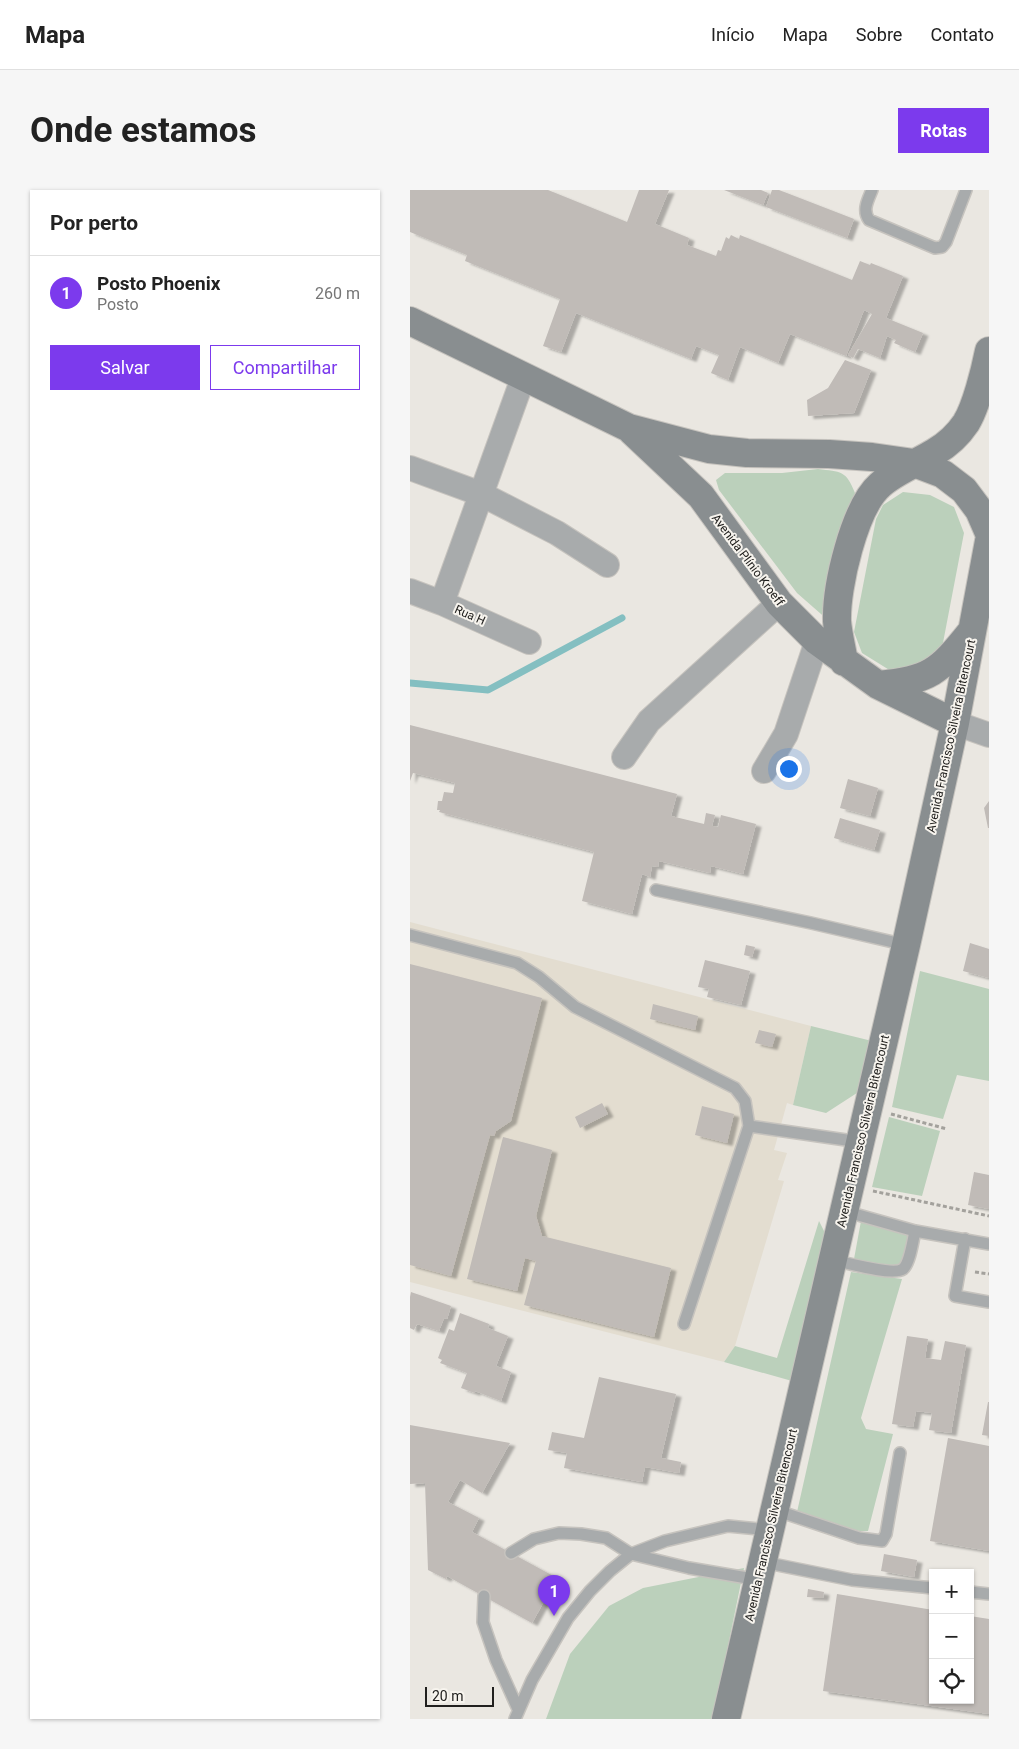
<!DOCTYPE html>
<html lang="pt">
<head>
<meta charset="utf-8">
<style>
	body { margin:0; font-family:Roboto,sans-serif; background:#f6f6f6; color:#222 }
	.controls { position:absolute; right:15px; bottom:15px; display:grid; overflow:hidden; border-radius:0px; box-shadow:0 1px 4px #0004 }
	.controls button { width:45px; height:45px; display:grid; place-items:center; padding:0; border:0; border-bottom:1px solid #e0e0e0; background:#fff; color:#222; font:25px sans-serif }
	.scale { position:absolute; left:15px; bottom:12px; width:69px; box-sizing:border-box; padding-left:5px; border:2px solid #21201e; border-top:0; font-size:14px; line-height:18px; white-space:nowrap; color:#21201e; -webkit-text-stroke:4px #f7f4ee; paint-order:stroke }
	.you { position:absolute; left:378px; top:578px; width:18px; height:18px; margin:-12px; border:4px solid #fff; border-radius:50%; background:#1a73e8; box-shadow:0 0 0 8px #1a73e833 }
	.badge { display:grid; place-items:center; width:32px; height:32px; border-radius:50%; background:#7c3aed; color:#fff; font-size:16px; font-weight:700 }
	.pin { position:absolute; translate:-50% -41px; filter:drop-shadow(0 1px 2px #0008) }
	.pin::after { content:''; position:absolute; top:26px; width:18px; height:15px; background:inherit; clip-path:polygon(0 0,100% 0,50% 100%) }
	.list { margin:0; padding:0; list-style:none }
	h2 { display:flex; justify-content:space-between; align-items:center; height:65px; margin:0; padding:0 20px; font-size:21px }
	h2 small { font-size:16px; font-weight:400; color:#767676 }
	.list li { display:grid; grid-template-columns:32px 1fr auto; gap:15px; align-items:center; box-sizing:border-box; height:75px; padding:0 20px; border-top:1px solid #e0e0e0 }
	.list b { display:block; font-size:19px; white-space:nowrap }
	.list p { margin:0; font-size:16px; white-space:nowrap; color:#767676 }
	.list em { font-size:16px; font-style:normal; color:#767676 }
	.actions { display:flex; gap:10px; padding:15px 20px }
	.actions a { flex:1; padding:11px 0; border:1px solid #7c3aed; border-radius:0px; text-align:center; font-size:18px; color:#7c3aed }
	.actions .main { background:#7c3aed; color:#fff }
	.icon { flex:none; width:28px; height:28px; fill:none; stroke:currentColor; stroke-width:2; stroke-linecap:round; stroke-linejoin:round }
	.map { position:relative; flex:none; width:579px; height:1529px; overflow:hidden; border-radius:0px }
	header { display:flex; align-items:center; gap:30px; box-sizing:border-box; height:70px; padding:0 25px; background:#fff; border-bottom:1px solid #e0e0e0 }
	header strong { font-size:24px }
	nav { display:flex; gap:28px; margin-inline-start:auto; font-size:18px }
	.intro { display:flex; align-items:center; justify-content:space-between; box-sizing:border-box; height:120px; padding:0 30px }
	h1 { margin:0; font-size:35px }
	.button { padding:12px 22px; border-radius:0px; background:#7c3aed; color:#fff; font-size:18px; font-weight:700 }
	main { display:flex; gap:30px; padding:0 30px }
	aside { flex:1; background:#fff; border-radius:0px; box-shadow:0 1px 4px #0004 }
	.map>svg:first-child { display:block }
</style>
</head>
<body>
<header>
<strong>Mapa</strong>
<nav><a>Início</a><a>Mapa</a><a>Sobre</a><a>Contato</a></nav>
</header>
<div class="intro"><h1>Onde estamos</h1><a class="button">Rotas</a></div>
<main>
<aside>
<h2>Por perto<small></small></h2>
<ul class="list">
<li><span class="badge">1</span><div><b>Posto Phoenix</b><p>Posto</p></div><em>260 m</em></li>
</ul>
<div class="actions"><a class="main">Salvar</a><a>Compartilhar</a></div>
</aside>
<div class="map">
<svg width="579" height="1529" viewBox="0 0 579 1529">
	<defs>
		<filter id="shadow"><feDropShadow dx="5.5" dy="3" stdDeviation="1" flood-color="#0004"/></filter>
	</defs>
	<rect width="100%" height="100%" fill="#eae7e1"/>
	<!-- built -->
	<path fill="#e3ddd0" d="M0,732l401,104 -18,79 -6,-2 -13,47 13,3 -9,27 6,1 -49,165 -11,16 -314,-80z"/>
	<!-- green -->
	<path fill="#bbd0bb" d="M408,279c23,3 28,1 37,24l-26,128 -32,-28 -78,-103 -3,-10 9,-7h57z
		M493,302l27,3 24,12 10,26 -22,115 -24,23h-27l-29,-18 -8,-21 22,-113 7,-14z
		M510,781l69,18v92l-32,-6 -14,44 -51,-12z
		M401,836l61,15 -12,50 -34,22 -33,-8z
		M479,927l51,14 -18,65 -50,-9z
		M409,1031l9,18 -36,142 -68,-19 11,-16 42,12z
		M451,1031l49,14 -6,27c-12,11 -36,0 -50,-3z
		M441,1082l51,7 -41,139 5,11 27,5 -25,97h-9l-62,-19z
		M334,1378l-31,151h-167l24,-65 39,-48 34,-18z"/>
	<g fill="none" stroke-linecap="round" stroke-linejoin="round">
		<!-- stream -->
		<path stroke="#84bfc1" stroke-width="7" d="M0,493l78,7 134,-72"/>
	</g>
	<!-- building -->
	<path fill="#c0bbb7" filter="url(#shadow)" d="M0,0h138l79,32 12,-32h30l-14,34 34,14 -2,7 29,11 2,-6 3,1 5,-14 3,2 2,-4 8,4 1,-4 112,45 8,-19 10,4 1,-2 32,13 -17,42 37,15 -8,19 -21,-9 2,-3 -9,-4 -7,22 -22,-9 -5,9 -5,-3 24,-41 -8,-4 -18,46 -56,-22 -12,29 -38,-16 -12,33 -17,-7 8,-18 -23,-9 -5,13 -115,-46 -15,39 -18,-6 17,-47 -95,-38 2,-6 -57,-23z
		M314,0h37l7,3 -5,12z
		M362,0h7l75,29 -7,19 -81,-31z
		M435,170l26,10 -17,43 -46,3 -1,-16 21,-12z
		M0,535l267,69 -6,22 33,8 2,-11 9,2 -3,11 6,1 3,-12 35,9 -13,50 -32,-8 -1,7 -51,-12 -1,6 -6,-1 -2,11 -8,-3 -10,40 -50,-13 12,-49 -155,-40 1,-2h-3l1,-9h4l2,-9 9,1 2,-10 -42,-10 -3,8z
		M438,589l30,9 -8,28 -30,-8z
		M579,611v27h-1l-4,-20z
		M430,628l40,12 -6,20 -40,-12z
		M560,753l19,6v29l-26,-7z
		M336,755l9,2 -3,10 -8,-2z
		M295,770l45,11 -9,34 -34,-8 2,-8 -11,-2z
		M0,774l132,34 -31,123 -15,10 -2,5 -4,-1 -39,141 -41,-11z
		M243,814l45,12 -3,14 -45,-11z
		M349,840l17,4 -4,13 -17,-4z
		M192,913l6,11 -28,14 -5,-11z
		M292,916l32,8 -7,29 -32,-8z
		M93,947l49,13 -16,66 6,20 129,32 -17,69 -130,-32 12,-44 -11,-3 -8,33 -50,-12z
		M564,982l15,3v34l-21,-4z
		M1,1102l40,14 -4,13 -3,-1 -5,13 -22,-7 -3,6 -4,-2v-31z
		M50,1123l29,11 -1,4 20,8 -12,30 15,6 -10,29 -26,-10v2l-14,-5 6,-15 -27,-10 2,-3 -4,-2 11,-29 5,2z
		M497,1146l21,3 -3,19 16,2 4,-19 21,4 -15,88 -22,-3 3,-17 -16,-2 -3,16 -21,-3z
		M189,1187l77,17 -15,64 20,4 -2,11 -34,-6 -3,15 -78,-14 3,-15 -19,-3 4,-18 32,6z
		M578,1212h1v34l-7,-1z
		M0,1235l100,18 -28,50 -22,-13 -12,22 31,16 -7,14 85,46 -25,45 -85,-47 -1,3 -18,-9 -3,-87 -15,1z
		M538,1248l41,8v105l-59,-10z
		M474,1364l33,6 -3,17 -33,-6z
		M398,1399l16,3 -1,6 -16,-1z
		M427,1404l96,16v90h37v-84l19,3v95l-166,-23z"/>
	<g fill="none" stroke-linecap="round" stroke-linejoin="round">
		<!-- lane casing -->
		<g stroke="#c6c3be" stroke-width="14">
			<path id="lane" d="M462,0c-4,10 -10,20 -3,30l66,28 7,-1 4,-5 20,-52
				M246,700l155,33 95,22
				M0,745l107,28 22,14 36,30 160,81 10,13 4,25
				M434,1021l71,20 74,13
				M555,1049l-10,57 34,6
				M423,1070c14,3 60,16 70,9 7,-6 10,-29 12,-38
				M274,1134l65,-198 111,16
				M365,1320l84,28 23,3 4,-7 14,-81
				M101,1363l23,-14 25,-6 22,1 25,4 25,16 58,14 70,12
				M353,1372l89,18 81,8
				M560,1402l19,2
				M74,1406l-1,26 13,38 22,49
				M105,1529l17,-39 36,-62 22,-27 20,-20 21,-17 34,-13 63,-15 42,4"/>
		</g>
		<!-- street casing -->
		<g stroke="#c6c3be" stroke-width="26">
			<path id="street" d="M0,278l71,26 76,39 50,32
				M0,401l32,12 87,39
				M32,413l81,-225
				M545,533l34,12
				M214,567l25,-36 130,-118
				M354,581l22,-37 31,-93"/>
		</g>
		<!-- secondary casing -->
		<g stroke="#c6c3be" stroke-width="30">
			<path id="secondary" d="M0,131l219,107 80,21 38,4 82,1 43,3 42,6 29,11 21,16 15,20 10,23
				M222,241l69,65 78,107 38,38 61,44 77,38
				M434,472c-2,-13 -6,-28 -7,-41 -1,-34 17,-113 43,-136 14,-13 39,-23 55,-33 12,-7 23,-17 31,-29 10,-16 19,-52 23,-72
				M468,495c52,-5 61,-13 93,-53
				M316,1529l180,-774 49,-222 34,-182"/>
		</g>
		<!-- path -->
		<path stroke="#a3a19c" stroke-width="3" stroke-dasharray="4 2.5" stroke-linecap="butt" d="M481,924l56,15
			M463,1001l116,25
			M565,1082l14,2"/>
		<!-- lane -->
		<use href="#lane" stroke="#a8abac" stroke-width="11"/>
		<!-- street -->
		<use href="#street" stroke="#a8abac" stroke-width="24"/>
		<!-- secondary -->
		<use href="#secondary" stroke="#898e90" stroke-width="28"/>
	</g>
	<g text-anchor="middle" dominant-baseline="central" stroke-width="4" stroke-linejoin="round" paint-order="stroke">
		<!-- street labels -->
		<g font-size="12" fill="#21201e" stroke="#f7f4ee">
			<text transform="translate(338 370) rotate(53)">Avenida Plínio Kroeff</text>
			<text transform="translate(60 425) rotate(24)">Rua H</text>
			<text transform="translate(541 546) rotate(-78)">Avenida Francisco Silveira Bitencourt</text>
			<text transform="translate(453 941) rotate(-77)">Avenida Francisco Silveira Bitencourt</text>
			<text transform="translate(361 1335) rotate(-77)">Avenida Francisco Silveira Bitencourt</text>
		</g>
	</g>
</svg>
<div class="controls">
<button>+</button>
<button>−</button>
<button><svg class="icon" aria-label="locate" viewBox="0 0 24 24"><circle cx="12" cy="12" r="6"/><path d="M12 2v4M12 18v4M2 12h4M18 12h4"/></svg></button>
</div>
<div class="scale">20 m</div>
<div class="you"></div>
<div class="pin badge" style="left:144px;top:1426px">1</div>
</div>
</main>
</body>
</html>
